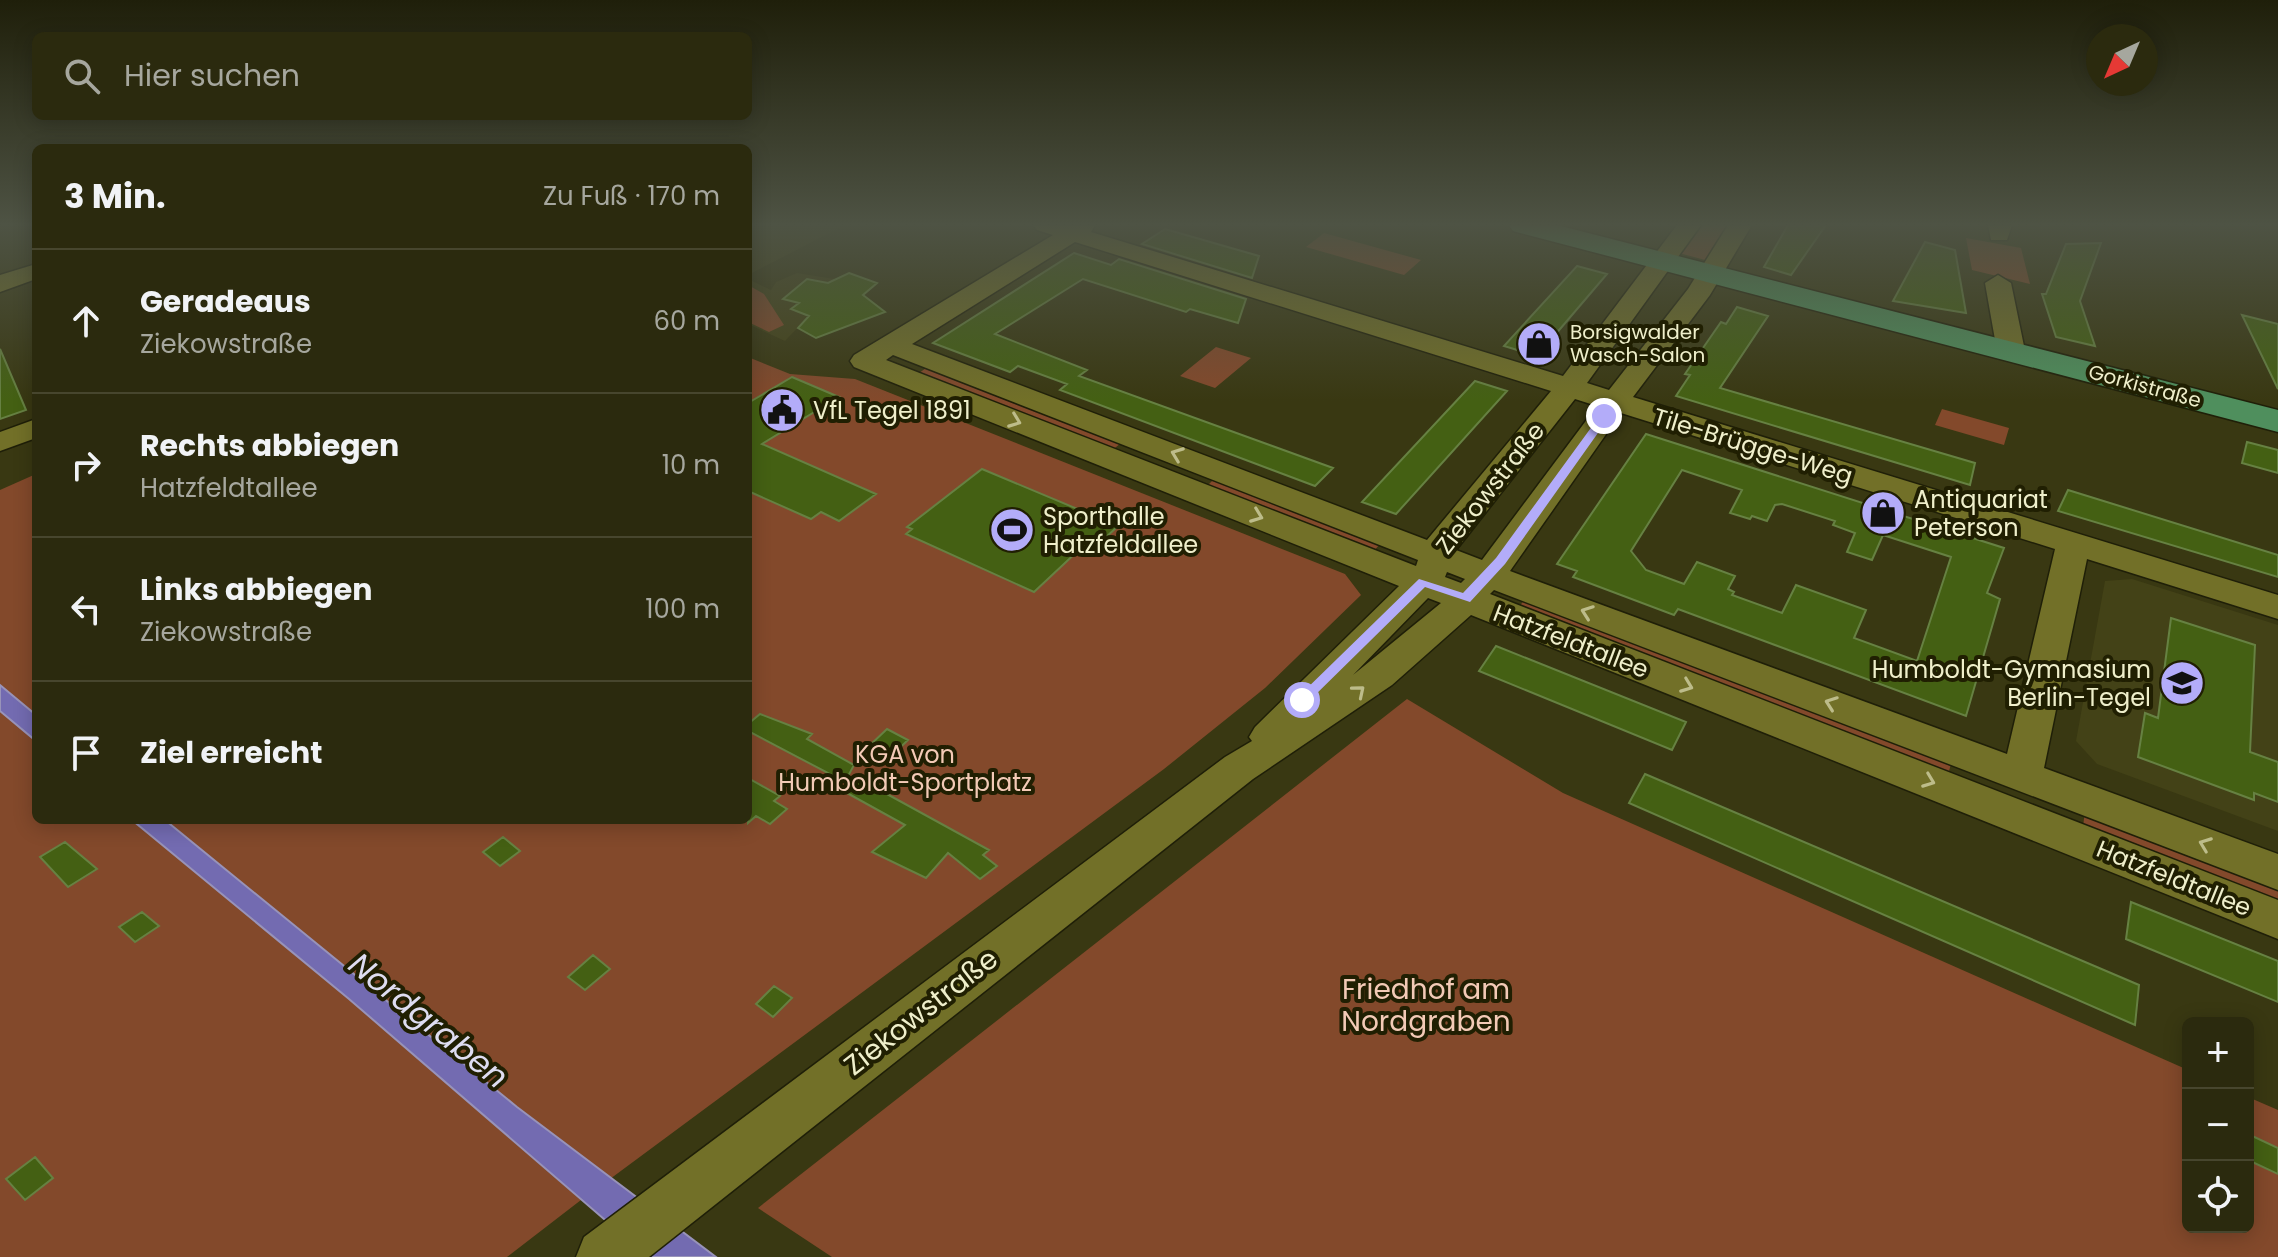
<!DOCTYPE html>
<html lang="de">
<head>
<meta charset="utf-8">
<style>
	body { margin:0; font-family:Poppins,sans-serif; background:#333217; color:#f1f3f6 }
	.controls { position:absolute; right:24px; bottom:24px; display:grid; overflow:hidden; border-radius:12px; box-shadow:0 4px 20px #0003 }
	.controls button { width:72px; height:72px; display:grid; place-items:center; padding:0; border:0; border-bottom:2px solid #47462e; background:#2b2a0e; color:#f1f3f6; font:40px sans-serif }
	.compass { position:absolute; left:2086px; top:24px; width:72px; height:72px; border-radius:50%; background:#2b2a0e; box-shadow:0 4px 20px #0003; rotate:224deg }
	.stop { position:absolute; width:24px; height:24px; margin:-18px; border:6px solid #b3acf9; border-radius:50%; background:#fff }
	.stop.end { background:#b3acf9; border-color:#fff; box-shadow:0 2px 8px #0008 }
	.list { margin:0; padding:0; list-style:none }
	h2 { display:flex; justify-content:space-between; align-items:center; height:104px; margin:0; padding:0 32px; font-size:34px }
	h2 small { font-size:26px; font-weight:400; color:#a6a79e }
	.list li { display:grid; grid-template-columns:52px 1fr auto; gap:24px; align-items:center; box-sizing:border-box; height:144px; padding:0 32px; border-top:2px solid #47462e }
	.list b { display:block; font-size:30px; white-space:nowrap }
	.list p { margin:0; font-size:26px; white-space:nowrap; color:#a6a79e }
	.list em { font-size:26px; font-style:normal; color:#a6a79e }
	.icon { flex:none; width:44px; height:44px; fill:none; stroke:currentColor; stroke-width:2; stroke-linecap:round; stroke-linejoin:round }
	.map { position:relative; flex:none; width:2278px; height:1257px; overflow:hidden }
	.search { position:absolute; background:#2b2a0e; box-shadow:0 4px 20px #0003; left:32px; top:32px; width:720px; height:88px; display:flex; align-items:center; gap:20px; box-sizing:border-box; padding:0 28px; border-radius:12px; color:#a6a79e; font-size:30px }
	.panel { position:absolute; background:#2b2a0e; box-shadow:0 4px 20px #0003; left:32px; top:144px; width:720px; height:680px; border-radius:12px }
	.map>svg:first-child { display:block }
</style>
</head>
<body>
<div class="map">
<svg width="2278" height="1257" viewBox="0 0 2278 1257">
	<rect width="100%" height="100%" fill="#393812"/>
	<!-- built -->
	<path fill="#434217" d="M748,225h97l-97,50z
		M797,273l44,7 -33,15 -16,14 17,7 -24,25 -37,-17v-45l23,11 5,-8z
		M2132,579l146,46v206l-181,-67 -21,-23 29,-160z"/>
	<!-- green -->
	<path fill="#83492b" d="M1699,225h31l-21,36 -30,-8z
		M1324,233l97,27 -17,15 -98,-28z
		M1966,238l55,10 9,36 -58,-14z
		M748,285l16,9 20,31 -15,7 -21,-10z
		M1216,347l35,11 -36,30 -35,-12z
		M748,357l42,17 65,5 490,195 16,21 -96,93 -101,81 -554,410 -93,-72 -352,-287h583z
		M926,368l195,75 -11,9 -195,-76z
		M1942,409l67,19 -5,17 -69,-20z
		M36,474v241l-36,-30v-195z
		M1214,479l167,64 -10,11 -167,-65z
		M1527,596l425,164 -4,15 -429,-168z
		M1407,699l156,94 625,277v157h60v-130l30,13v147h-1446l-74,-49z
		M0,711l36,30v79h96l217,179 232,201 -74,57h-507z
		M2085,810l193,73v21l-195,-77z"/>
	<!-- water -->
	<path fill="#736bb1" stroke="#9893b9" stroke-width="2" d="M0,685l36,30v26l-36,-30z
		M132,820h33l352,287 199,150h-68l-299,-258z"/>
	<!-- building -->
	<path fill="#446013" stroke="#668142" stroke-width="2" fill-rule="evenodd" d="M1788,225h38l-35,50 -27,-8z
		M1165,229l94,27 -7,22 -110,-34z
		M1925,242l30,8 11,63 -73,-12z
		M2101,243l-21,58 15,45 -39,-9 -14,-43h4l20,-50z
		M1074,253l37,12 8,-6 127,40 -8,24 -48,-14 -4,3 -103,-33 -88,55 92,36 -8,6 254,92 -18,18 -255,-96 7,-6 -49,-18 -8,6 -77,-29z
		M1577,266l30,8 -70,82 -33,-10z
		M849,273l28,10 -14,12 22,17 -69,26 -18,-10 11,-12 -18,-7 8,-6 -16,-4 24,-20 21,4z
		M1737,307l31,9 -48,72 255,75 -5,22 -294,-89 14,-21 -5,-1 36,-52 5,2z
		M2242,315l36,9v65z
		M0,349l26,61 -26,9z
		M792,377l47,20 -77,47 114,50 -37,27 -18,-9 -10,7 -63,-28v-88z
		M1475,381l32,10 -111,123 -34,-12z
		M1646,434l358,114 -17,45 13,6 -34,117 -288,-107 -4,6 -101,-38 4,-6 -20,-7zM1682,470l60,20 -12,23 20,6 2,-3 15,5 8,-16 7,-1 53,17 -2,4 22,8 -8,19 25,8 11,-25 68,22 -34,104 -63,-23 12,-28 -70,-25 -14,28 -50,-18 2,-3 -6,-3 7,-13 -38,-14 -13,22 -38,-14 -15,-19z
		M2247,442l31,8v23l-36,-10z
		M982,469l136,57 -28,26 -9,-4 -47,44 -128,-58 6,-5 -5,-2z
		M2068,490l210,65v22l-220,-66z
		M2171,618l84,27 -5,107 28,10v40l-24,-9v7l-116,-43 7,-44 13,5z
		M1496,646l190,76 -14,28 -193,-79z
		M760,714l52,20 -5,5 47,26 -9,17 -97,-51v-7z
		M887,729l21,11 -19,18 -21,-11z
		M1645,774l494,211 -4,40 -506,-222z
		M856,777l133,73 -6,5 14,11 -17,13 -32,-26 -22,25 -54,-26 33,-27 -58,-32z
		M748,778l32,18 -6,5 13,8 -17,15 -14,-8 -8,7z
		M503,837l17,14 -20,15 -17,-14z
		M65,842l32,27 -29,18 -28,-30z
		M2131,902l147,59v41l-152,-63z
		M142,912l17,14 -24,16 -16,-15z
		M593,955l17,14 -25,21 -17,-13z
		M774,986l18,12 -19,19 -17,-13z
		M2248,1134l30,14v26l-30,-14z
		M35,1157l18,21 -28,22 -19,-21z"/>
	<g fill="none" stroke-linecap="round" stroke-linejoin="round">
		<!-- minor casing -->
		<g stroke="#1f1f08" stroke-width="3">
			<path id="minor" d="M1033,225h62l-4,7 472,144 114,-151h24l-114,158 22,7 79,-101 40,-64h24l-42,70 -77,102 645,198v24l-191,-60 -43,209 234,86v36l-784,-300 -4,4 788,306v39l-807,-324 -79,70 -139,94 -604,478h-73l8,-20 641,-480 27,-16 -3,-4 6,-10 144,-141 -545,-219 -4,-6 4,-6 199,-120 -16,-5zM1075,242l476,149 -124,149 -515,-196zM893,355l525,205 -2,6 -530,-206zM1575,399l22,7 -115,154 -26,-10zM1621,413l434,136 -48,205 -497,-183zM1447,572l18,7 -4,4 -16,-6zM1428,598l13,5 -88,72z
				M1988,225h24l-5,15h-16z
				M36,264v15l-36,13v-17z
				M1998,275l13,8 14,68 -4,6h-20l-4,-6 -12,-68z
				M36,419v19l-36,13v-19z"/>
		</g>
		<!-- major casing -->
		<g stroke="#1f1f08" stroke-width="3">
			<path id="major" d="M1509,225h48l721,185v22l-765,-201z"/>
		</g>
		<!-- minor -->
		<use href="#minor" fill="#727028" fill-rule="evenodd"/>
		<!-- major -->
		<use href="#major" fill="#4f8f5d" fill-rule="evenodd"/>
	</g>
	<!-- one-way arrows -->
	<defs><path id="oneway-chevron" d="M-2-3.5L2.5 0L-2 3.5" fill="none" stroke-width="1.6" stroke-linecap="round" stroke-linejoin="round" transform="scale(2)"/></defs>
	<g stroke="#bdbc8a">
		<use href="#oneway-chevron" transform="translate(1015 421) rotate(21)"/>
		<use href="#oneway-chevron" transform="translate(1177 454) rotate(-159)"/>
		<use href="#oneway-chevron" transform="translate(1257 516) rotate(21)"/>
		<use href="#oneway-chevron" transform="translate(1587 612) rotate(-160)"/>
		<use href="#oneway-chevron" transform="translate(1687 686) rotate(21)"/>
		<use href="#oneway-chevron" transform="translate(1359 691) rotate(-40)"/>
		<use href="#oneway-chevron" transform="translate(1831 703) rotate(-160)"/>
		<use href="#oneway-chevron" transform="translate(1929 781) rotate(21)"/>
		<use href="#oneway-chevron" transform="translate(2205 844) rotate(-159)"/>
	</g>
	<!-- sky -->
	<linearGradient id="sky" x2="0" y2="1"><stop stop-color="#1f1f0a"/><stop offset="0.56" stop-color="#4e5344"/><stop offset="1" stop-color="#4e5344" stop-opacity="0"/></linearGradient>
	<rect width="2278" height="401" fill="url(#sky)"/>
	<!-- route -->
	<path fill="#b3acf9" d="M1601,414l9,2 -105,148 -35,38 -45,-15 -118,116h-9v-6l121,-118 44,14 33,-35z"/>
	<!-- icons -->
	<defs>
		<g id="shop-disc" transform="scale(2.3)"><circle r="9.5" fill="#b3acf9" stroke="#201f02"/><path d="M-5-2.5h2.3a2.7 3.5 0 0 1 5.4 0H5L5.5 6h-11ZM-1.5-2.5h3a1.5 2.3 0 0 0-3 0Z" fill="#111"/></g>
		<g id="civic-disc" transform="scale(2.3)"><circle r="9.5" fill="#b3acf9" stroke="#201f02"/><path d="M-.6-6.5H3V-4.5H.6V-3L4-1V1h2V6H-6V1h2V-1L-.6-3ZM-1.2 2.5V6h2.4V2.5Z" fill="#111"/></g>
		<g id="stadium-disc" transform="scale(2.3)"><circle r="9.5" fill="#b3acf9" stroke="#201f02"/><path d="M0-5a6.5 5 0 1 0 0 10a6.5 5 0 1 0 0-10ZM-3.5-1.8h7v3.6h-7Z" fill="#111"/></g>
		<g id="school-disc" transform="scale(2.3)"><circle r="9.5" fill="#b3acf9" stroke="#201f02"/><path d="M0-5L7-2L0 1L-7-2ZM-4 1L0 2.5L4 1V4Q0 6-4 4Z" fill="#111"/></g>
	</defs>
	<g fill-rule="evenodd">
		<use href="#shop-disc" x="1539" y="344"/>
		<use href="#civic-disc" x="782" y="410"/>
		<use href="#shop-disc" x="1883" y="513"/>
		<use href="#stadium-disc" x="1012" y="530"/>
		<use href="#school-disc" x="2182" y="683"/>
	</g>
	<g text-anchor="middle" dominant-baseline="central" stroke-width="8" stroke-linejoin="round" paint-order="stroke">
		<!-- far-poi labels -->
		<g font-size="20" fill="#efefcb" stroke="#201f02" text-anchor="start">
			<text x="1570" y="332">Borsigwalder<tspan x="1570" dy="23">Wasch-Salon</tspan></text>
		</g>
		<!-- far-street labels -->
		<g font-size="20" fill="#efefcb" stroke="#201f02">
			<text transform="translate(2145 386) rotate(15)">Gorkistraße</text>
		</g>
		<!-- poi labels -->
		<g font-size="24" fill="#efefcb" stroke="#201f02" text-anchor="start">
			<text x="813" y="410">VfL Tegel 1891</text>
			<text x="1914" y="499">Antiquariat<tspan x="1914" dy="28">Peterson</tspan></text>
			<text x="1043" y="516">Sporthalle<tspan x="1043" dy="28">Hatzfeldallee</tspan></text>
			<text x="2151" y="669" text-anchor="end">Humboldt-Gymnasium<tspan x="2151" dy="28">Berlin-Tegel</tspan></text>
		</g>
		<!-- street labels -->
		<g font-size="24" fill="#efefcb" stroke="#201f02">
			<text transform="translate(1753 446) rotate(17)">Tile-Brügge-Weg</text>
			<text transform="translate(1490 488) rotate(-52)">Ziekowstraße</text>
			<text transform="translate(1571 641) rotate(21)">Hatzfeldtallee</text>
			<text transform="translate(2174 878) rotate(22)">Hatzfeldtallee</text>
		</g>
		<!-- park labels -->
		<g font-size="24" fill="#f3cab6" stroke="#201f02">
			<text x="905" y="754">KGA von<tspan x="905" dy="28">Humboldt-Sportplatz</tspan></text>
		</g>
		<!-- near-park labels -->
		<g font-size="28" fill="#f3cab6" stroke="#201f02">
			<text x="1426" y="989">Friedhof am<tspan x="1426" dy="32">Nordgraben</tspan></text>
		</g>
		<!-- near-street labels -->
		<g font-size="28" fill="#efefcb" stroke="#201f02">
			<text transform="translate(921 1012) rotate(-38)">Ziekowstraße</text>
		</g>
		<!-- near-water labels -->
		<g font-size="32" font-style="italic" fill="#deddf1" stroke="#201f02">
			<text transform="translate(429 1020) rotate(39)">Nordgraben</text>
		</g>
	</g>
</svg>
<div class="controls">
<button>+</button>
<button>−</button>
<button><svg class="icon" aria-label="locate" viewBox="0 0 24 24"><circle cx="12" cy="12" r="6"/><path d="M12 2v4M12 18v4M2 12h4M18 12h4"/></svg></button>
</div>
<svg class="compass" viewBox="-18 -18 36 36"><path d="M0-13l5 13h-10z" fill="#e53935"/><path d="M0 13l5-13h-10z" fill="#a6a79e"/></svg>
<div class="stop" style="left:1302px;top:700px"></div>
<div class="stop end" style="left:1604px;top:416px"></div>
<div class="search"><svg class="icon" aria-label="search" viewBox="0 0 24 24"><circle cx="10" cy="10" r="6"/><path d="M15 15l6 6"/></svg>Hier suchen</div>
<section class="panel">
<h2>3 Min.<small>Zu Fuß · 170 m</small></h2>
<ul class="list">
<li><svg class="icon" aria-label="ahead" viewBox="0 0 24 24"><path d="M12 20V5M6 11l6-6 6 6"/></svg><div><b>Geradeaus</b><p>Ziekowstraße</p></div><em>60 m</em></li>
<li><svg class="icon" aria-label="right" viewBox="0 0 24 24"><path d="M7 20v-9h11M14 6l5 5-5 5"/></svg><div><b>Rechts abbiegen</b><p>Hatzfeldtallee</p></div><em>10 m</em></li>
<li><svg class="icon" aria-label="left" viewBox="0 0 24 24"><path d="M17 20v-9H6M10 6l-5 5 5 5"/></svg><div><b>Links abbiegen</b><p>Ziekowstraße</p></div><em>100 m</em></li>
<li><svg class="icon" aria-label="arrive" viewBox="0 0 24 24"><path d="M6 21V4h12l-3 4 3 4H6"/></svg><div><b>Ziel erreicht</b></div></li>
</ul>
</section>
</div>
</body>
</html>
